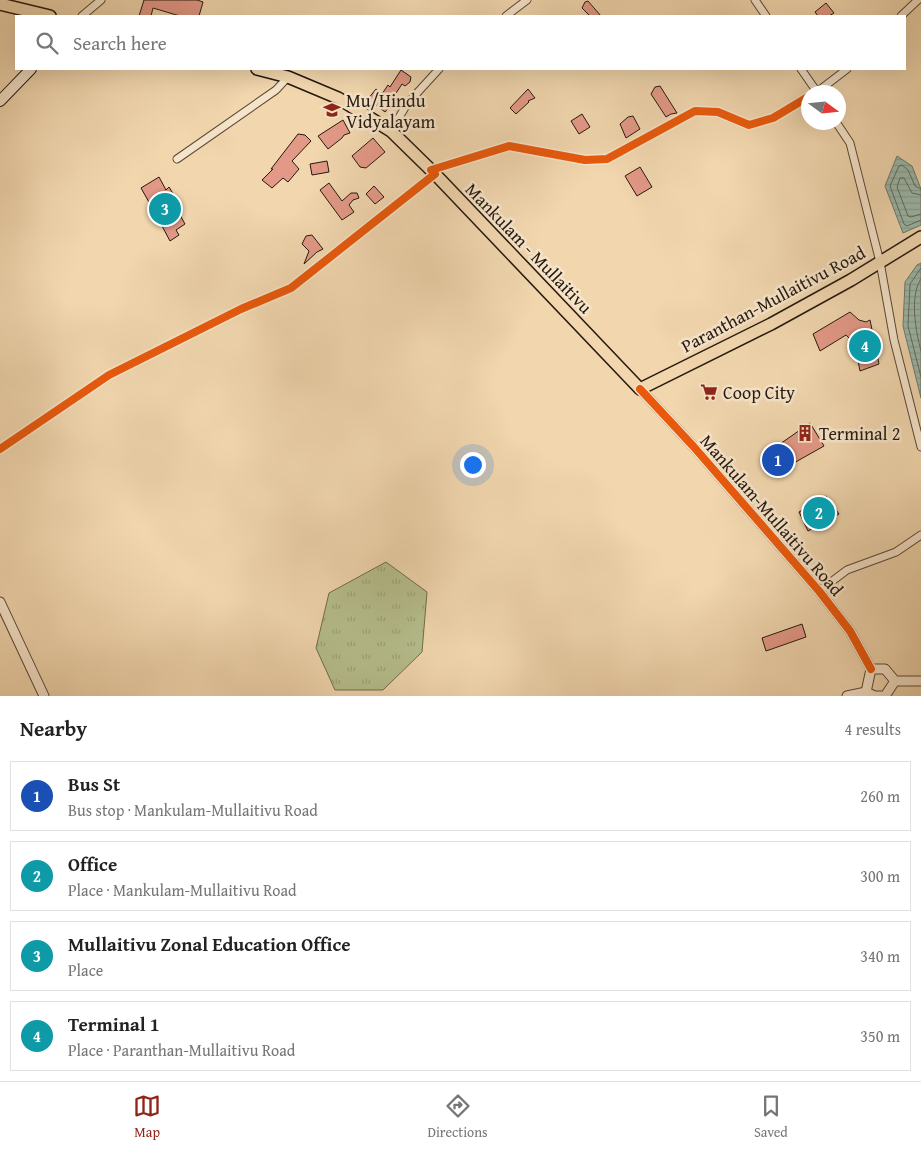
<!DOCTYPE html>
<html lang="en">
<head>
<meta charset="utf-8">
<style>
	body { margin:0; font-family:"Gentium Book Plus",serif; background:#f6f6f6; color:#222 }
	.compass { position:absolute; left:801px; top:85px; width:45px; height:45px; border-radius:50%; background:#fff; box-shadow:0 5px 20px #0002; rotate:105deg }
	.you { position:absolute; left:472px; top:464px; width:18px; height:18px; margin:-12px; border:4px solid #fff; border-radius:50%; background:#1a73e8; box-shadow:0 0 0 8px #1a73e833 }
	.badge { display:grid; place-items:center; width:32px; height:32px; border-radius:50%; background:#8f2418; color:#fff; font-size:16px; font-weight:700 }
	.pin { position:absolute; translate:-50% -50%; border:2px solid #fff; box-shadow:0 1px 5px #0006 }
	.list { margin:0; padding:0; list-style:none }
	h2 { display:flex; justify-content:space-between; align-items:center; height:65px; margin:0; padding:0 20px; font-size:21px }
	h2 small { font-size:16px; font-weight:400; color:#767676 }
	.list li { display:grid; grid-template-columns:32px 1fr auto; gap:15px; align-items:center; box-sizing:border-box; height:70px; margin:0 10px 10px; padding:0 10px; border:1px solid #e0e0e0; border-radius:0px }
	.list b { display:block; font-size:19px; white-space:nowrap }
	.list p { margin:0; font-size:16px; white-space:nowrap; color:#767676 }
	.list em { font-size:16px; font-style:normal; color:#767676 }
	.icon { flex:none; width:28px; height:28px; fill:none; stroke:currentColor; stroke-width:2; stroke-linecap:round; stroke-linejoin:round }
	.map { position:relative; flex:none; width:921px; height:696px; overflow:hidden }
	.search { position:absolute; background:#fff; box-shadow:0 5px 20px #0002; left:15px; right:15px; top:15px; height:55px; display:flex; align-items:center; gap:12px; box-sizing:border-box; padding:0 18px; border-radius:0px; color:#767676; font-size:19px }
	.sheet { height:385px; background:#fff }
	nav { display:flex; justify-content:space-around; align-items:center; box-sizing:border-box; height:70px; border-top:1px solid #e0e0e0; background:#fff; font-size:14px; color:#767676 }
	nav a { display:grid; justify-items:center; gap:2px }
	nav .on { color:#8f2418 }
	.map>svg:first-child { display:block }
</style>
</head>
<body>
<div class="map">
<svg width="921" height="696" viewBox="0 0 921 696">
	<defs>
		<pattern id="grass-tufts" width="24" height="20" patternUnits="userSpaceOnUse" patternTransform="scale(1.25)"><rect width="24" height="20" fill="#b6be8d"/><path d="M3 7l-1-3M5 7V3M7 7l1-3M15 17l-1-3M17 17v-4M19 17l1-3" fill="none" stroke="#9ca378"/></pattern>
		<pattern id="water-rules" width="6" height="5" patternUnits="userSpaceOnUse" patternTransform="scale(1.25)"><rect width="6" height="5" fill="#9bb9ac"/><path d="M0 2.5h6" fill="none" stroke="#859e93"/></pattern>
	</defs>
	<rect width="100%" height="100%" fill="#f1d6ae"/>
	<filter id="stains"><feTurbulence type="fractalNoise" baseFrequency=".004" numOctaves="4"/><feColorMatrix values="0 0 0 0 .2 0 0 0 0 .09 0 0 0 0 .02 0 0 0 .5 -.17"/></filter>
	<radialGradient id="worn" r=".72"><stop offset=".6" stop-color="#630" stop-opacity="0"/><stop offset="1" stop-color="#630" stop-opacity=".3"/></radialGradient>
	<!-- grass -->
	<path fill="url(#grass-tufts)" stroke="#6e6c4e" d="M386,562l41,30 -5,60 -39,38h-48l-19,-42 13,-55z"/>
	<!-- water -->
	<path fill="url(#water-rules)" stroke="#6c796d" d="M897,156l15,10 9,23v36l-18,8 -18,-47z
		M921,263v135l-18,-72 2,-44 12,-17z"/>
	<g fill="none" stroke-linecap="round" stroke-linejoin="round">
		<!-- shore -->
		<path stroke="#60695d" stroke-width="1" d="M921,189l-6,-3 -7,-16 -6,-5 -3,1 -9,20 14,38 3,2 14,-6
			M921,195l-9,-2 -8,-15h-4l-3,9 11,29 3,1 10,-3
			M921,268l-11,16 -2,42 13,51
			M921,279c-12,17 -5,53 0,72"/>
	</g>
	<!-- building -->
	<path fill="#e39987" stroke="#25190e" d="M144,0h53l6,2 -4,14h-19l-27,-8 -2,8h-12z
		M588,1l13,15h-11l-8,-8 3,-6z
		M826,3l8,10 -5,3h-11l-3,-4z
		M401,70l10,7 -1,5 -5,4 -3,-2 -11,17 2,1 -8,10 -17,-13 8,-10 6,5 6,-9 2,2z
		M660,86l17,27 -6,1 -5,3 -15,-23 4,-7z
		M528,89l7,9 -7,3 1,1 -13,12 -6,-6z
		M582,114l8,13 -11,7 -8,-13z
		M633,116l7,13 -14,9 -6,-14 8,-7z
		M343,120l7,13 -6,2 -2,3 -14,11 -10,-13z
		M298,134l7,1 6,6 -19,20 7,8 -11,13 -5,-4 -11,10 -10,-8 11,-11h-2z
		M373,138l12,14 -19,16 -6,-1 -8,-11z
		M327,161l2,11 -17,3 -2,-11z
		M640,167l12,20 -15,9 -12,-20z
		M159,177l7,13 3,-3 6,10 -4,2 14,25 -9,6 3,5 -9,6 -9,-17 -2,1 -3,-6 2,-1 -17,-30z
		M329,183l13,18 9,-8h6l2,5 -6,2 -4,5 5,7 -12,8 -22,-30z
		M374,186l10,11 -9,7 -9,-10z
		M312,235l11,14 -6,3 -13,12 5,-13 -7,-7 4,-8z
		M850,312l9,8 7,2 4,-2 9,44 -19,7 -6,-31 -4,-1 -4,-4 -26,16 -7,-17z
		M810,423l14,23 -32,18 -12,-20z
		M826,496l13,18 -31,17 -9,-19z
		M802,624l4,13 -40,14 -4,-13z"/>
	<g fill="none" stroke-linecap="round" stroke-linejoin="round">
		<!-- minor casing -->
		<g stroke="#584836" stroke-width="9">
			<path id="minor" d="M755,0l11,16
				M82,16l19,-16
				M506,16l21,-16
				M901,16l17,-16
				M801,69l16,23 30,-23
				M836,122l14,21 30,119 14,78 27,107
				M391,131l16,-27 32,-35
				M177,159l99,-69 12,-13
				M431,170l78,-24 76,14 22,-1 88,-48 23,1 31,13 24,-7 35,-21
				M0,449l109,-74 132,-66 50,-21 144,-114
				M819,591l28,-21 49,-18 25,-17"/>
		</g>
		<!-- tertiary casing -->
		<g stroke="#584836" stroke-width="11">
			<path id="tertiary" d="M640,389l53,57 126,145 31,40 21,38
				M0,602l44,94
				M895,681h26
				M847,696l19,-4
				M881,696h-6l-9,-4 5,-23h14l10,12 -10,15"/>
		</g>
		<!-- secondary casing -->
		<g stroke="#25190e" stroke-width="12">
			<path id="secondary" d="M0,101l31,-32"/>
		</g>
		<!-- trunk casing -->
		<g stroke="#25190e" stroke-width="14">
			<path id="trunk" d="M0,4l50,12
				M257,69l31,8 50,21 53,33 44,43 205,215 131,-65 80,-44 70,-43"/>
		</g>
		<!-- minor -->
		<use href="#minor" stroke="#f6e4ca" stroke-width="7"/>
		<!-- tertiary -->
		<use href="#tertiary" stroke="#f6e4ca" stroke-width="9"/>
		<!-- secondary -->
		<use href="#secondary" stroke="#f6e4ca" stroke-width="10"/>
		<!-- trunk -->
		<use href="#trunk" stroke="#f1d6ae" stroke-width="11"/>
		<!-- cycleway casing -->
		<g stroke="#f6e4ca" stroke-width="11">
			<path id="cycleway" d="M431,170l78,-24 76,14 22,-1 88,-48 23,1 31,13 24,-7 35,-21
				M640,389l53,57 126,145 31,40 21,38
				M0,449l109,-74 132,-66 50,-21 144,-114"/>
		</g>
		<!-- cycleway -->
		<use href="#cycleway" stroke="#e8590c" stroke-width="8"/>
	</g>
	<!-- icons -->
	<defs>
		<g id="school-bare" transform="scale(1.35)"><path d="M0-5L7-2L0 1L-7-2ZM-4 1L0 2.5L4 1V4Q0 6-4 4Z" fill="#8f2418" stroke="#f6e4ca" stroke-width="2.5" paint-order="stroke"/></g>
		<g id="supermarket-bare" transform="scale(1.35)"><path d="M-6-5.5h2.5l.6 2H6L4.5 2H-2.5L-4.4-4H-6ZM-1.5 3.2a1.3 1.3 0 1 0 .1 0ZM3 3.2a1.3 1.3 0 1 0 .1 0Z" fill="#8f2418" stroke="#f6e4ca" stroke-width="2.5" paint-order="stroke"/></g>
		<g id="building-bare" transform="scale(1.35)"><path d="M-4-6H4V6H1V3H-1V6H-4ZM-2.5-4.3h1.7v1.8h-1.7ZM.8-4.3h1.7v1.8H.8ZM-2.5-1h1.7V.8h-1.7ZM.8-1h1.7V.8H.8Z" fill="#8f2418" stroke="#f6e4ca" stroke-width="2.5" paint-order="stroke"/></g>
	</defs>
	<g fill-rule="evenodd">
		<use href="#school-bare" x="332" y="110"/>
		<use href="#supermarket-bare" x="709" y="392"/>
		<use href="#building-bare" x="805" y="433"/>
	</g>
	<g text-anchor="middle" dominant-baseline="central" stroke-width="5" stroke-linejoin="round" paint-order="stroke">
		<!-- poi labels -->
		<g font-size="18" fill="#25190e" stroke="#f6e4ca" text-anchor="start">
			<text x="346" y="100">Mu/Hindu<tspan x="346" dy="21">Vidyalayam</tspan></text>
			<text x="723" y="392">Coop City</text>
			<text x="819" y="433">Terminal 2</text>
		</g>
		<!-- street labels -->
		<g font-size="18" fill="#25190e" stroke="#f6e4ca">
			<text transform="translate(529 248) rotate(46)">Mankulam - Mullaitivu</text>
			<text transform="translate(773 299) rotate(-28)">Paranthan-Mullaitivu Road</text>
			<text transform="translate(772 515) rotate(49)">Mankulam-Mullaitivu Road</text>
		</g>
	</g>
	<rect width="100%" height="100%" filter="url(#stains)"/>
	<rect width="100%" height="100%" fill="url(#worn)"/>
</svg>
<svg class="compass" viewBox="-18 -18 36 36"><path d="M0-13l5 13h-10z" fill="#e53935"/><path d="M0 13l5-13h-10z" fill="#767676"/></svg>
<div class="you"></div>
<div class="pin badge" style="left:778px;top:460px;background:#1a4fb4">1</div>
<div class="pin badge" style="left:819px;top:513px;background:#0f9aa8">2</div>
<div class="pin badge" style="left:165px;top:209px;background:#0f9aa8">3</div>
<div class="pin badge" style="left:865px;top:346px;background:#0f9aa8">4</div>
<div class="search"><svg class="icon" aria-label="search" viewBox="0 0 24 24"><circle cx="10" cy="10" r="6"/><path d="M15 15l6 6"/></svg>Search here</div>
</div>
<section class="sheet">
<h2>Nearby<small>4 results</small></h2>
<ul class="list">
<li><span class="badge" style="background:#1a4fb4">1</span><div><b>Bus St</b><p>Bus stop · Mankulam-Mullaitivu Road</p></div><em>260 m</em></li>
<li><span class="badge" style="background:#0f9aa8">2</span><div><b>Office</b><p>Place · Mankulam-Mullaitivu Road</p></div><em>300 m</em></li>
<li><span class="badge" style="background:#0f9aa8">3</span><div><b>Mullaitivu Zonal Education Office</b><p>Place</p></div><em>340 m</em></li>
<li><span class="badge" style="background:#0f9aa8">4</span><div><b>Terminal 1</b><p>Place · Paranthan-Mullaitivu Road</p></div><em>350 m</em></li>
</ul>
</section>
<nav>
<a class="on"><svg class="icon" aria-label="map" viewBox="0 0 24 24"><path d="M3 6l6-2 6 2 6-2v14l-6 2-6-2-6 2zM9 4v14M15 6v14"/></svg>Map</a>
<a><svg class="icon" aria-label="directions" viewBox="0 0 24 24"><path d="M12 3l9 9-9 9-9-9zM9 14v-3h6M13 9l2 2-2 2"/></svg>Directions</a>
<a><svg class="icon" aria-label="saved" viewBox="0 0 24 24"><path d="M7 4h10v16l-5-4-5 4z"/></svg>Saved</a>
</nav>
</body>
</html>
